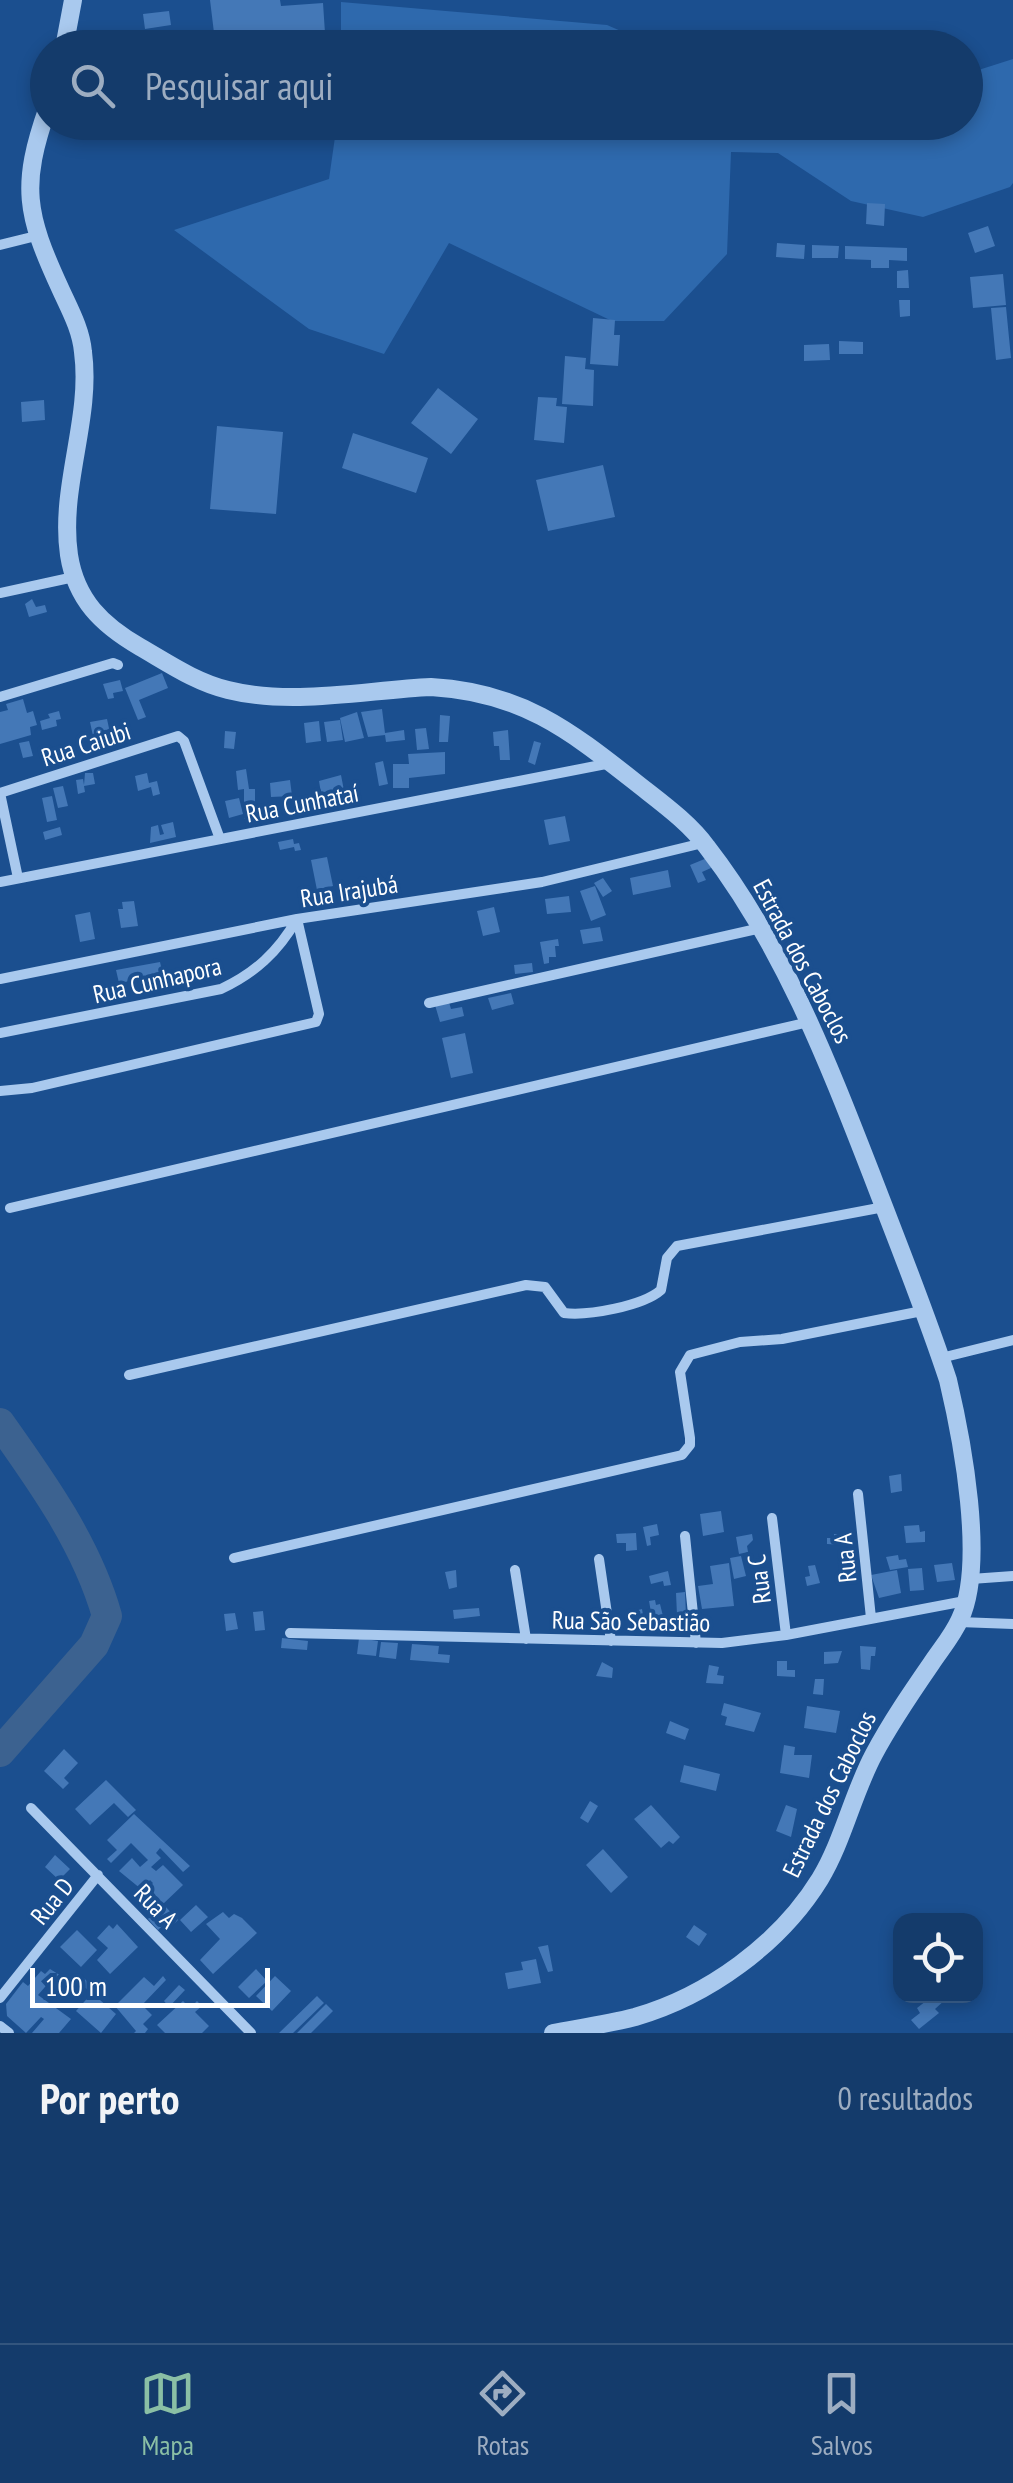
<!DOCTYPE html>
<html lang="pt">
<head>
<meta charset="utf-8">
<style>
	body { margin:0; font-family:"PT Sans Narrow",sans-serif; background:#1d4271; color:#f1f3f6 }
	.controls { position:absolute; right:30px; bottom:30px; display:grid; overflow:hidden; border-radius:20px; box-shadow:0 5px 15px #0003 }
	.controls button { width:90px; height:90px; display:grid; place-items:center; padding:0; border:0; border-bottom:2px solid #33557e; background:#143b6b; color:#f1f3f6; font:50px sans-serif }
	.scale { position:absolute; left:30px; bottom:25px; width:240px; box-sizing:border-box; padding-left:10px; border:5px solid #fff; border-top:0; font-size:28px; line-height:35px; white-space:nowrap; color:#fff; -webkit-text-stroke:8px #1b4f8f; paint-order:stroke }
	.list { margin:0; padding:0; list-style:none }
	h2 { display:flex; justify-content:space-between; align-items:center; height:130px; margin:0; padding:0 40px; font-size:42px }
	h2 small { font-size:32px; font-weight:400; color:#9dadc1 }
	.icon { flex:none; width:55px; height:55px; fill:none; stroke:currentColor; stroke-width:2; stroke-linecap:round; stroke-linejoin:round }
	.map { position:relative; flex:none; width:1013px; height:2033px; overflow:hidden }
	.search { position:absolute; background:#143b6b; box-shadow:0 5px 15px #0003; left:30px; right:30px; top:30px; height:110px; display:flex; align-items:center; gap:25px; box-sizing:border-box; padding:0 35px; border-radius:55px; color:#9dadc1; font-size:38px }
	.sheet { height:310px; background:#143b6b }
	nav { display:flex; justify-content:space-around; align-items:center; box-sizing:border-box; height:140px; border-top:2px solid #33557e; background:#143b6b; font-size:28px; color:#9dadc1 }
	nav a { display:grid; justify-items:center; gap:5px }
	nav .on { color:#8abfa5 }
	.map>svg:first-child { display:block }
</style>
</head>
<body>
<div class="map">
<svg width="1013" height="2033" viewBox="0 0 1013 2033">
	<rect width="100%" height="100%" fill="#1b4f8f"/>
	<!-- green -->
	<path fill="#2e69ad" d="M341,2l266,23 51,22h-317z
		M1013,59v124l-3,4 -87,30 -72,-16 -73,-48 -47,-1 -4,102 -63,67h-52l-163,-78 -65,111 -75,-25 -135,-99 155,-51 8,-56 629,-1v-48z"/>
	<g fill="none" stroke-linecap="round" stroke-linejoin="round">
		<!-- river -->
		<path stroke="#3c6290" stroke-width="30" d="M0,1423c42,59 87,122 107,193l-13,29 -94,107"/>
	</g>
	<!-- building -->
	<path fill="#4478b7" d="M210,0h70l1,6 42,-3 3,45h-47l-1,-12 -63,5z
		M169,11l2,14 -26,4 -2,-15z
		M867,203l18,1 -1,22 -18,-2z
		M988,226l7,20 -20,7 -7,-20z
		M777,243l28,2 -1,14 -28,-2z
		M812,245l27,1 -1,12h-26z
		M845,246l62,2v13l-18,-1v8h-18v-8l-26,-1z
		M908,270l1,18h-12v-17z
		M1003,274l3,31 -33,3 -3,-31z
		M899,300h11v16l-10,1z
		M1006,307l5,51 -15,2 -5,-52z
		M593,318l22,2 -1,15h6l-2,31 -28,-2z
		M839,341l24,1v12h-24z
		M829,344l1,16 -26,1v-16z
		M565,356l21,2 -1,11 9,1 -1,36 -31,-2z
		M438,388l40,31 -27,35 -40,-31z
		M538,397l19,1 -1,8 11,1 -3,36 -30,-3z
		M44,400l1,20 -23,2 -1,-20z
		M217,426l66,6 -7,82 -66,-5z
		M353,433l75,25 -12,35 -74,-25z
		M603,465l12,52 -67,14 -12,-51z
		M32,599l4,8 9,-2 2,7 -18,5 -4,-13z
		M162,673l6,15 -29,12 7,17 -8,3 -13,-32z
		M120,680l3,11 -10,2 1,5 -6,1 -5,-15z
		M23,699l4,14 6,-2 4,14 -7,2 1,8 -31,9v-32l8,-2 -2,-6z
		M382,709l3,24 19,-3 1,10 -19,2 -1,-7 -17,2 -7,-25z
		M59,711l2,8 -5,1 1,6 -15,4 -2,-9 10,-3 -2,-4z
		M357,712l7,26 -19,4 -5,-24z
		M440,715l10,1 -2,26h-9z
		M107,719l3,14 -17,3 -3,-14z
		M340,720l3,20 -16,2 -3,-20z
		M319,721l2,20 -15,2 -2,-20z
		M426,728l3,21 -12,1 -2,-21z
		M508,730l2,30h-10l-1,-14h-5l-1,-14z
		M225,731l11,1 -2,17 -10,-1z
		M29,741l4,15 -10,2 -4,-15z
		M534,741l7,2 -6,22 -7,-3z
		M445,752v22l-36,4v10h-16v-24h16l-1,-10z
		M383,761l5,23 -9,2 -4,-23z
		M246,769l3,20h6v30h-11v-30l-6,1 -2,-19z
		M85,773h8l2,11 -11,2 1,6 -7,2 -2,-14 7,-1 1,6z
		M147,773l2,10 8,-2 3,13 -7,2 -2,-9 -13,4 -3,-15z
		M341,775l5,26 -23,4 -4,-24z
		M290,780l2,16 -21,1 -1,-14z
		M63,786l5,20 -10,2 -5,-20z
		M52,796l5,24 -10,2 -5,-24z
		M239,798l4,16 -14,4 -4,-17z
		M565,816l5,25 -21,4 -5,-25z
		M173,822l3,15 -26,6 1,-16 7,-2 2,10 4,-1 -3,-9z
		M60,827l2,8 -17,5 -2,-8z
		M293,839l1,5 5,-1 2,7 -6,1 -1,-4 -14,3 -2,-8z
		M327,857l6,29 -16,4 -6,-30z
		M707,858l4,10 -9,4 4,8 -8,3 -8,-18z
		M668,870l3,17 -38,8 -3,-17z
		M603,878l9,13 -9,6 -9,-14z
		M595,886l11,29 -15,6 -11,-30z
		M569,896l2,16 -24,2 -2,-15z
		M134,901l4,25 -17,2 -3,-19h5l-1,-7z
		M494,907l6,25 -17,4 -6,-25z
		M90,912l5,27 -15,3 -5,-27z
		M600,927l3,14 -20,3 -3,-14z
		M558,939l1,7h-4l1,11h-7v6l-5,1 -4,-22z
		M160,962l3,13 -44,8 -3,-13z
		M532,963l1,9 -18,2 -1,-9z
		M511,993l3,11 -22,6 -4,-12z
		M449,1002l2,7 11,-2 2,9 -24,6 -5,-17z
		M465,1033l8,40 -22,5 -9,-40z
		M901,1474l1,17 -11,2 -2,-17z
		M721,1511l3,21 -21,4 -3,-22z
		M657,1524l2,11 -9,2 1,8 -4,1 -4,-19z
		M919,1525l1,7 5,-1v11l-19,1 -2,-17z
		M636,1533l1,17 -11,1v-8h-9l-1,-9z
		M752,1534l1,6 -6,6 1,6 -9,2 -3,-17z
		M834,1534h11l1,11 -19,-1v-6h7z
		M898,1555l1,5 7,-1 2,8 -18,3 -4,-13z
		M741,1556l5,20 -12,3 -4,-21z
		M729,1563l5,43 -32,3 -4,-23 15,-2 -3,-18z
		M952,1563l3,17 -18,2 -3,-17z
		M815,1565l5,18 -13,3 -2,-9 5,-1 -2,-10z
		M922,1568l2,22 -14,1 -2,-22z
		M456,1570l1,17 -8,2 -4,-17z
		M897,1570l4,23 -22,5 -8,-23z
		M668,1571l3,14 -7,1 -1,-5 -12,3 -2,-8z
		M685,1592l1,23h-9l-1,-22z
		M655,1600l1,5 4,-1 3,12 -11,2 -3,-17z
		M479,1608l1,8 -26,3 -1,-9z
		M642,1609l2,12 -15,1 -2,-9z
		M263,1611l2,19 -10,1 -2,-19z
		M235,1613l3,16 -12,2 -2,-17z
		M282,1638l26,3 -1,9 -26,-2z
		M359,1638l19,3 -2,15 -19,-2z
		M381,1642l17,1 -2,16 -17,-2z
		M412,1644l27,2 -1,8 12,1 -1,8 -39,-3z
		M860,1646l16,1 -1,9h-4l-1,14 -9,-1z
		M842,1651l-4,12 -14,1v-12z
		M777,1661h10v9h8v7l-18,-1z
		M602,1662l11,6 -1,10 -16,-2z
		M709,1665l10,2 -2,8 7,1 -1,8 -17,-1z
		M815,1679h9l-1,16 -10,-1z
		M724,1703l37,10 -7,19 -29,-7 2,-8 -6,-2z
		M807,1706l33,5 -4,22 -32,-5z
		M670,1721l19,8 -4,11 -19,-7z
		M784,1745l11,2 -1,8h18l-3,23 -29,-5z
		M64,1749l14,14 -14,15 5,5 -6,6 -19,-18z
		M684,1765l36,9 -4,17 -36,-9z
		M106,1780l30,30 -8,7 -14,-14 -24,22 -15,-16z
		M590,1801l8,5 -10,17 -8,-5z
		M651,1805l29,32 -7,7 -4,-3 -8,7 -27,-29z
		M786,1805l11,4 -6,28 -15,-6z
		M134,1814l56,52 -7,6 -23,-24 -4,5 5,5 -10,9 5,4 7,-6 20,20 -20,19 15,16 -10,10 -5,-5 -5,5 -10,-11 8,-8 -15,-16 12,-12 -3,-3 -9,9 -22,-18 13,-13 8,9 8,-7 -17,-17 -20,20 -4,-4 10,-9 -10,-10z
		M603,1849l25,28 -17,16 -25,-28z
		M55,1855l15,14 -11,11 -14,-13z
		M196,1905l12,12 -17,15 -11,-12z
		M223,1912l6,6 5,-4 8,4 15,15 -44,41 -13,-14 20,-21 -14,-15z
		M117,1924l21,23 -28,27 -13,-14 11,-12 -11,-10 12,-13 4,4z
		M694,1925l13,9 -8,12 -13,-9z
		M77,1930l20,20 -16,17 -21,-20z
		M548,1945l5,26 -5,1 -10,-25z
		M536,1959l5,24 -33,6 -3,-16 18,-3 -2,-8z
		M50,1969l16,10 -7,8 -8,-7 -13,15 33,24 -12,14h-27l12,-14 -3,-2 -15,16 -19,-17 -1,-12 17,-22 5,4 13,-15 4,3z
		M256,1969l11,12 -18,17 -11,-11z
		M79,1974l17,15 -4,4 24,21 -15,19 -25,-22 16,-18 -18,-14z
		M163,1976l3,4 -24,25 10,10 -9,9 5,5 -3,4h-11l2,-2 -21,-25 29,-29 10,9z
		M275,1976l16,15 -19,20 -16,-15z
		M179,1985l6,5 -16,17 -5,-6z
		M317,1996l7,7 -31,30h-14z
		M922,1996h21l3,3 -11,10 4,4 -20,16 -8,-9 9,-7 -3,-5 9,-7z
		M183,2001l7,7 7,-7 5,5 -7,6 14,14 -7,7h-37l-8,-8z
		M326,2004l7,7 -22,22h-14z"/>
	<g fill="none" stroke-linecap="round" stroke-linejoin="round">
		<!-- minor -->
		<path stroke="#a9c9ee" stroke-width="10" d="M0,245l36,-9
			M0,593l74,-16
			M0,697l113,-34 5,2
			M0,793l178,-57 6,5 36,98
			M0,793l18,85
			M0,882l611,-119
			M0,979l297,-60 245,-37 161,-39
			M429,1003l332,-75
			M0,1033l221,-44c34,-16 57,-37 76,-70
			M0,1091l32,-3 284,-66 3,-8 -22,-95
			M10,1208l799,-186
			M941,1358l72,-18
			M129,1375l397,-90 19,2 19,26c24,3 79,-7 97,-23l6,-32 10,-12 207,-39
			M858,1494l13,124
			M772,1518l14,117
			M685,1536l11,107
			M234,1558l448,-103 8,-10v-7l-10,-66 10,-17 50,-13 42,-3 140,-28
			M599,1559l12,82
			M515,1570l11,69
			M971,1579l42,-3
			M959,1622l54,2
			M290,1633l432,10 64,-8 179,-34
			M31,1808l220,225
			M0,1998l98,-123
			M0,2026l9,7"/>
		<!-- tertiary -->
		<path stroke="#a9c9ee" stroke-width="18" d="M64,48l9,-48
			M48,107c-28,79 -22,107 12,181 9,20 21,41 23,64 9,67 -24,135 -14,203 7,45 33,70 71,92 28,16 55,35 88,43 64,16 138,0 203,-3 89,5 137,42 203,94 25,20 54,40 73,66 75,97 120,213 164,326 26,68 54,137 77,207 14,59 38,184 12,239 -7,16 -19,30 -29,45 -20,29 -40,58 -57,90 -21,39 -31,87 -54,125 -40,65 -112,117 -185,138 -27,7 -55,11 -82,16"/>
	</g>
	<g text-anchor="middle" dominant-baseline="central" stroke-width="8" stroke-linejoin="round" paint-order="stroke">
		<!-- street labels -->
		<g font-size="25" fill="#fff" stroke="#1b4f8f">
			<text transform="translate(86 744) rotate(-18)">Rua Caiubi</text>
			<text transform="translate(302 803) rotate(-11)">Rua Cunhataí</text>
			<text transform="translate(349 891) rotate(-9)">Rua Irajubá</text>
			<text transform="translate(803 961) rotate(62)">Estrada dos Caboclos</text>
			<text transform="translate(157 980) rotate(-13)">Rua Cunhapora</text>
			<text transform="translate(845 1558) rotate(-96)">Rua A</text>
			<text transform="translate(759 1579) rotate(-97)">Rua C</text>
			<text transform="translate(631 1621) rotate(1)">Rua São Sebastião</text>
			<text transform="translate(829 1794) rotate(-64)">Estrada dos Caboclos</text>
			<text transform="translate(52 1901) rotate(-51)">Rua D</text>
			<text transform="translate(156 1906) rotate(46)">Rua A</text>
		</g>
	</g>
</svg>
<div class="controls">
<button><svg class="icon" aria-label="locate" viewBox="0 0 24 24"><circle cx="12" cy="12" r="6"/><path d="M12 2v4M12 18v4M2 12h4M18 12h4"/></svg></button>
</div>
<div class="scale">100 m</div>
<div class="search"><svg class="icon" aria-label="search" viewBox="0 0 24 24"><circle cx="10" cy="10" r="6"/><path d="M15 15l6 6"/></svg>Pesquisar aqui</div>
</div>
<section class="sheet">
<h2>Por perto<small>0 resultados</small></h2>
<ul class="list">
</ul>
</section>
<nav>
<a class="on"><svg class="icon" aria-label="map" viewBox="0 0 24 24"><path d="M3 6l6-2 6 2 6-2v14l-6 2-6-2-6 2zM9 4v14M15 6v14"/></svg>Mapa</a>
<a><svg class="icon" aria-label="directions" viewBox="0 0 24 24"><path d="M12 3l9 9-9 9-9-9zM9 14v-3h6M13 9l2 2-2 2"/></svg>Rotas</a>
<a><svg class="icon" aria-label="saved" viewBox="0 0 24 24"><path d="M7 4h10v16l-5-4-5 4z"/></svg>Salvos</a>
</nav>
</body>
</html>
